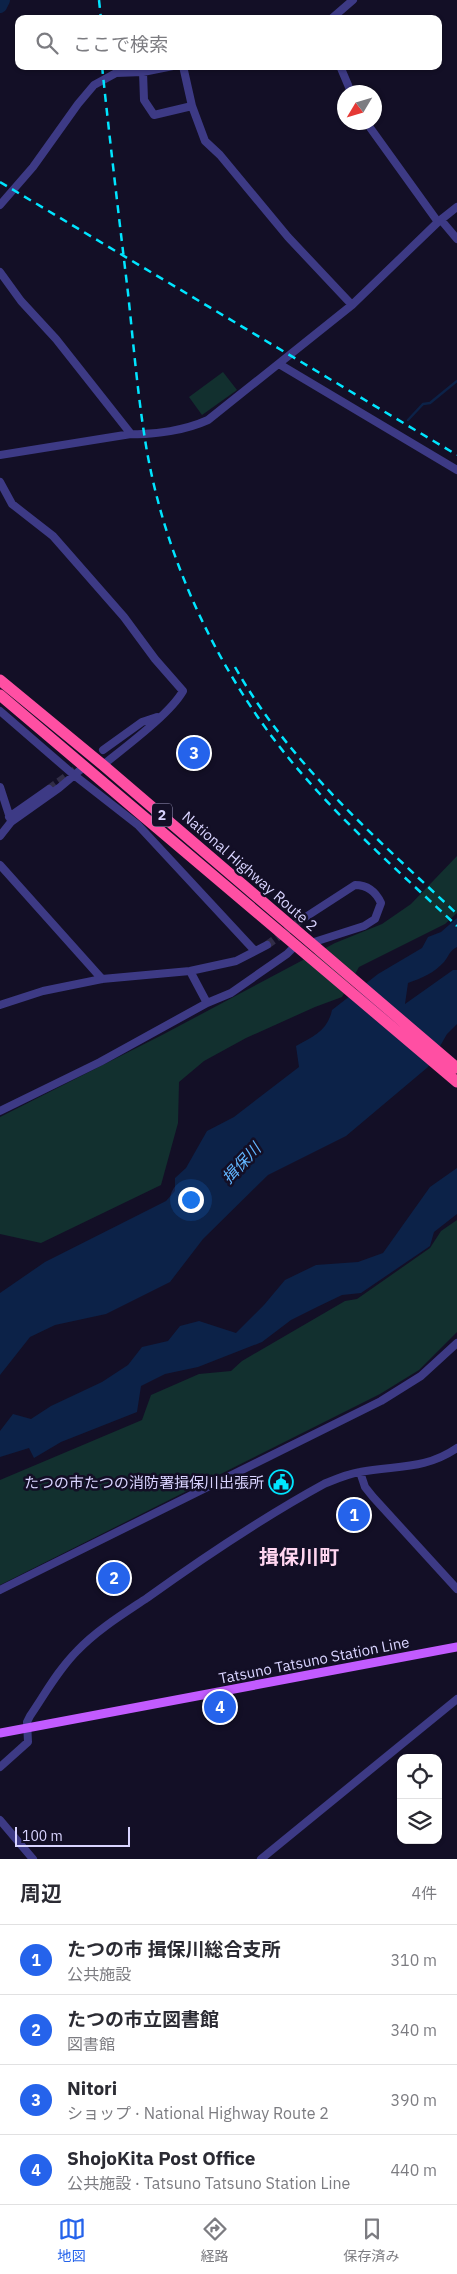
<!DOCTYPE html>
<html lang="ja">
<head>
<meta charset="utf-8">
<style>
	body { margin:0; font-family:"IBM Plex Sans","Noto Sans JP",sans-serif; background:#f2f2f3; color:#2b2b33 }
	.controls { position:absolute; right:15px; bottom:15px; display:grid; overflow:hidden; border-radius:10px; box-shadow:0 1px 4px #0004 }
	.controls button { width:45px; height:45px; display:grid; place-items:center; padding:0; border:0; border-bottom:1px solid #e1e1e2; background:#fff; color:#2b2b33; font:25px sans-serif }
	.compass { position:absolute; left:337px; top:85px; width:45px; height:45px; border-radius:50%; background:#fff; box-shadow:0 1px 4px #0004; rotate:232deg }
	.scale { position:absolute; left:15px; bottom:12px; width:115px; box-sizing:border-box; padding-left:5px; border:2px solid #d9d4ff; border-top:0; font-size:14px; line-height:18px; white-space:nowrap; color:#d9d4ff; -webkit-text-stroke:4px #130f26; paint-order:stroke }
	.you { position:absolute; left:190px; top:1199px; width:18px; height:18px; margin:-12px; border:4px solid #fff; border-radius:50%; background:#1a73e8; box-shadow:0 0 0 8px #1a73e833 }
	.badge { display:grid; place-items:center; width:32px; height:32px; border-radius:50%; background:#2563eb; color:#fff; font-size:16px; font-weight:700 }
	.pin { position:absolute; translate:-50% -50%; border:2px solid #fff; box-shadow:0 1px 5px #0006 }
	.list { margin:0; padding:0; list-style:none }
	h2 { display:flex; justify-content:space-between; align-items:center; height:65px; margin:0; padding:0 20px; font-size:21px }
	h2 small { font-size:16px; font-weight:400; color:#7c7c81 }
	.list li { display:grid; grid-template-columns:32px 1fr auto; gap:15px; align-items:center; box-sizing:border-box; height:70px; padding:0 20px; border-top:1px solid #e1e1e2 }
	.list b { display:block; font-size:19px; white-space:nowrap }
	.list p { margin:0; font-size:16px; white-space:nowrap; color:#7c7c81 }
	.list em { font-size:16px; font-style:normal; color:#7c7c81 }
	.icon { flex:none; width:28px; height:28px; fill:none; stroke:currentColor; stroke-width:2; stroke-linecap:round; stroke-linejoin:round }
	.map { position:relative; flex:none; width:457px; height:1859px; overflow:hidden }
	.search { position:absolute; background:#fff; box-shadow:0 1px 4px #0004; left:15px; right:15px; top:15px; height:55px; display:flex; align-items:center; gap:12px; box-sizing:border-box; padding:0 18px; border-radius:10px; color:#7c7c81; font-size:19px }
	.sheet { height:345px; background:#fff }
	nav { display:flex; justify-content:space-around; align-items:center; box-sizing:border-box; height:70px; border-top:1px solid #e1e1e2; background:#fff; font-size:14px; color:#7c7c81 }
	nav a { display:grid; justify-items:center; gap:2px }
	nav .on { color:#2563eb }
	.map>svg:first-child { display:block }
</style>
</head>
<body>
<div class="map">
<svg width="457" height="1859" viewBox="0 0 457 1859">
	<rect width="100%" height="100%" fill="#130f26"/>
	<!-- green -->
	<path fill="#12302f" d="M223,372l14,18 -35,25 -13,-18z
		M457,856v57l-12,11 -86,43 -17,30 -27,10 -69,31 -42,23 -25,21 -1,41 -17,62 -120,58 -41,-9v-117l164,-83 171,-91 47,-19 29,-20z
		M457,1220v112l-38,38 -39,24 -380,191v-105l142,-60 9,-25 48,-21 32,-3 11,-10 103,-60 12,-2 73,-51 11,-17z"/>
	<!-- water -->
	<path fill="#0c2248" d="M457,918v29c-8,4 -8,9 -13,15 -10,11 -22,16 -36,21l-3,21 48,-34h4v54l-10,10 -19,33 -82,69 -78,39 -65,64 -33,43 -64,32 -51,11 -25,12 -30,38v-82l45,-31 121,-61 9,-10v-13l11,-10 21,-37 27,-14 65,-50 -3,-21c18,-10 32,-16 36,-36l46,-36 44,-26 6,-11 13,-5z
		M457,1168v46l-23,18 -4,14 -69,47 -19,2 -25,12 -26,13 -29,22 -64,25 -33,7 -24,12 -4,26 -76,30 -27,16 -5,-10 -29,9v-26l13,-17 18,5 20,-13 51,-24 26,-17 14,-18 26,-6 12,-15 19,-5 37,12 28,-28 21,-25 31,-15 42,-3 25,-9 47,-66z"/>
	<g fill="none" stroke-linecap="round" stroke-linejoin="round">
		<!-- stream -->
		<path stroke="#0c2248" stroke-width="2.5" d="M408,420l15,-16 7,-1 27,-22"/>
		<!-- river -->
		<path stroke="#0c2248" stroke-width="14" d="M0,6l3,-6"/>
		<!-- minor-tunnel -->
		<path stroke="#312d47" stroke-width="8" stroke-dasharray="8 4" stroke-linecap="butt" d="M49,789l26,-19
			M267,945l34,-25"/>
		<!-- minor -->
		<path stroke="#3d3a85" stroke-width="8" d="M331,19l22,-19
			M183,66l9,40 13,35 15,14 68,82 64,68
			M340,66l11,26
			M143,72l1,28 10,15 38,-9
			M366,122l72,100
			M0,205l33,-38 45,-63 16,-19 22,-12 27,-1 30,-6
			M441,220l16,19
			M0,272l21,29 35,38 75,95
			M279,364l178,106
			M0,455l131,-21c24,1 55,-4 77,-14l144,-115 86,-83 19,-15
			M0,482l12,22 41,32 71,81 31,42 28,32c-13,23 -58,56 -80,74
			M0,711l74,64 64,50 117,126
			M103,750l39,-28 15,-5
			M0,787l11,34
			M9,817l40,-28
			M0,836l11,-14 48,-34 26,-22
			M0,865l102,114
			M301,920l54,-35c12,0 21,7 26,18l-6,16 -11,7 -53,17
			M190,971l17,32
			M0,1005l43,-14 59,-12 88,-8 46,-10 31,-16
			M0,1111l100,-49 107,-59 24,-10 56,-39 9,-9
			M360,1472l5,15 8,10 84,92
			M0,1590l381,-189 40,-25 36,-33
			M0,1767l28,-25 -1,-20 3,-6c15,-22 28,-46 47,-65 20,-21 46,-37 70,-53 57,-41 115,-80 177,-114 12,-5 23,-10 36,-12 36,-7 65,-2 97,-24
			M0,1820l33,39
			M261,1859l196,-160"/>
		<!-- major -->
		<path stroke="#c25bff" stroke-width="9" d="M0,1733l457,-86"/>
		<!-- highway -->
		<path stroke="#ff4fa3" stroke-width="11" d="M0,680l103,85 354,303
			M0,695l457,387"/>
		<!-- rail -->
		<path stroke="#00e5ff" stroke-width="2.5" stroke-dasharray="8 6" stroke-linecap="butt" d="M99,0l2,19
			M102,66c8,76 17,152 26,227 5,47 9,94 16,140 15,103 58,205 118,290 54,77 127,139 195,203
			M0,182l457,273
			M235,667c55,98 142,171 222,247"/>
	</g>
	<!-- icons -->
	<defs>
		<g id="civic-ring" transform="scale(1.25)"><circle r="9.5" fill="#130f26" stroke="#00e5ff" stroke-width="1.5"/><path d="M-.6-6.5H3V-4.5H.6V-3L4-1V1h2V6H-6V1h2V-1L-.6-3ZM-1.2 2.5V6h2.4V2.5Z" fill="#00e5ff"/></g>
	</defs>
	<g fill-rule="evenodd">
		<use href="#civic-ring" x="281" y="1482"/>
	</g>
	<g text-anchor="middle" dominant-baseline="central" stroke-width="5" stroke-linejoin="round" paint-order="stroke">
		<!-- shield labels -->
		<rect fill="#130f26" stroke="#9e99be" stroke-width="1" x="152" y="803.5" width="20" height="23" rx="4"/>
		<g font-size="14" font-weight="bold" fill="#d9d4ff">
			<text x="162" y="815">2</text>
		</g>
		<!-- street labels -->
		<g font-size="15" fill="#d9d4ff" stroke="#130f26">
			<text transform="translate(250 871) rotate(41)">National Highway Route 2</text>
			<text transform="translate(314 1660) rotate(-11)">Tatsuno Tatsuno Station Line</text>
		</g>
		<!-- poi labels -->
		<g font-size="15" fill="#d9d4ff" stroke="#130f26" text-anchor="end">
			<text x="264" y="1482">たつの市たつの消防署揖保川出張所</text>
		</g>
		<!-- water labels -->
		<g font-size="16" font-style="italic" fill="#62b6ff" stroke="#130f26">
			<text transform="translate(241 1163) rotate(-47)">揖保川</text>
		</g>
		<!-- district labels -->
		<g font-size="20" font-weight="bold" fill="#ffd6f0" stroke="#130f26">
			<text x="299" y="1556">揖保川町</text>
		</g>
	</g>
</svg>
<div class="controls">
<button><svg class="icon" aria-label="locate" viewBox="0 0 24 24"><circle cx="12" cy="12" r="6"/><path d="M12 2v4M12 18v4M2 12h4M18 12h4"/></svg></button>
<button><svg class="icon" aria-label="layers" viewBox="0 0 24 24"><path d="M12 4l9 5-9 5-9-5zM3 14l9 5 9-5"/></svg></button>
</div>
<svg class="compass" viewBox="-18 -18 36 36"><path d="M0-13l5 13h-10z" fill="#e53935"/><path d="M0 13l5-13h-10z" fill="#7c7c81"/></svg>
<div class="scale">100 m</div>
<div class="you"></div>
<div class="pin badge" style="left:354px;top:1515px">1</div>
<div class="pin badge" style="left:114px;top:1578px">2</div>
<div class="pin badge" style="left:194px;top:753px">3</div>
<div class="pin badge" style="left:220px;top:1707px">4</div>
<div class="search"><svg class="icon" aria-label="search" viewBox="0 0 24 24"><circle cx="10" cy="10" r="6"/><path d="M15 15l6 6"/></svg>ここで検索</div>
</div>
<section class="sheet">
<h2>周辺<small>4件</small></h2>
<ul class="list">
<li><span class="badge">1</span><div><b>たつの市 揖保川総合支所</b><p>公共施設</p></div><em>310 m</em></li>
<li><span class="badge">2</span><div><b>たつの市立図書館</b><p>図書館</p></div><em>340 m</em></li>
<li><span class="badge">3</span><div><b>Nitori</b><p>ショップ · National Highway Route 2</p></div><em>390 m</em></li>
<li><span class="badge">4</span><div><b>ShojoKita Post Office</b><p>公共施設 · Tatsuno Tatsuno Station Line</p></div><em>440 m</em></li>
</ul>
</section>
<nav>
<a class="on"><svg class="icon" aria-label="map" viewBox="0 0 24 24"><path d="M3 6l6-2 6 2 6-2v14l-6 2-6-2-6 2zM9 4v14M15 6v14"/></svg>地図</a>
<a><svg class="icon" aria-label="directions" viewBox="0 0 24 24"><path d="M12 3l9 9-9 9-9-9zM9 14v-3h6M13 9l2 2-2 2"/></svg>経路</a>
<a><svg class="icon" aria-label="saved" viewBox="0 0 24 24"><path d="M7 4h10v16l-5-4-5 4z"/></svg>保存済み</a>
</nav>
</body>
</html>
